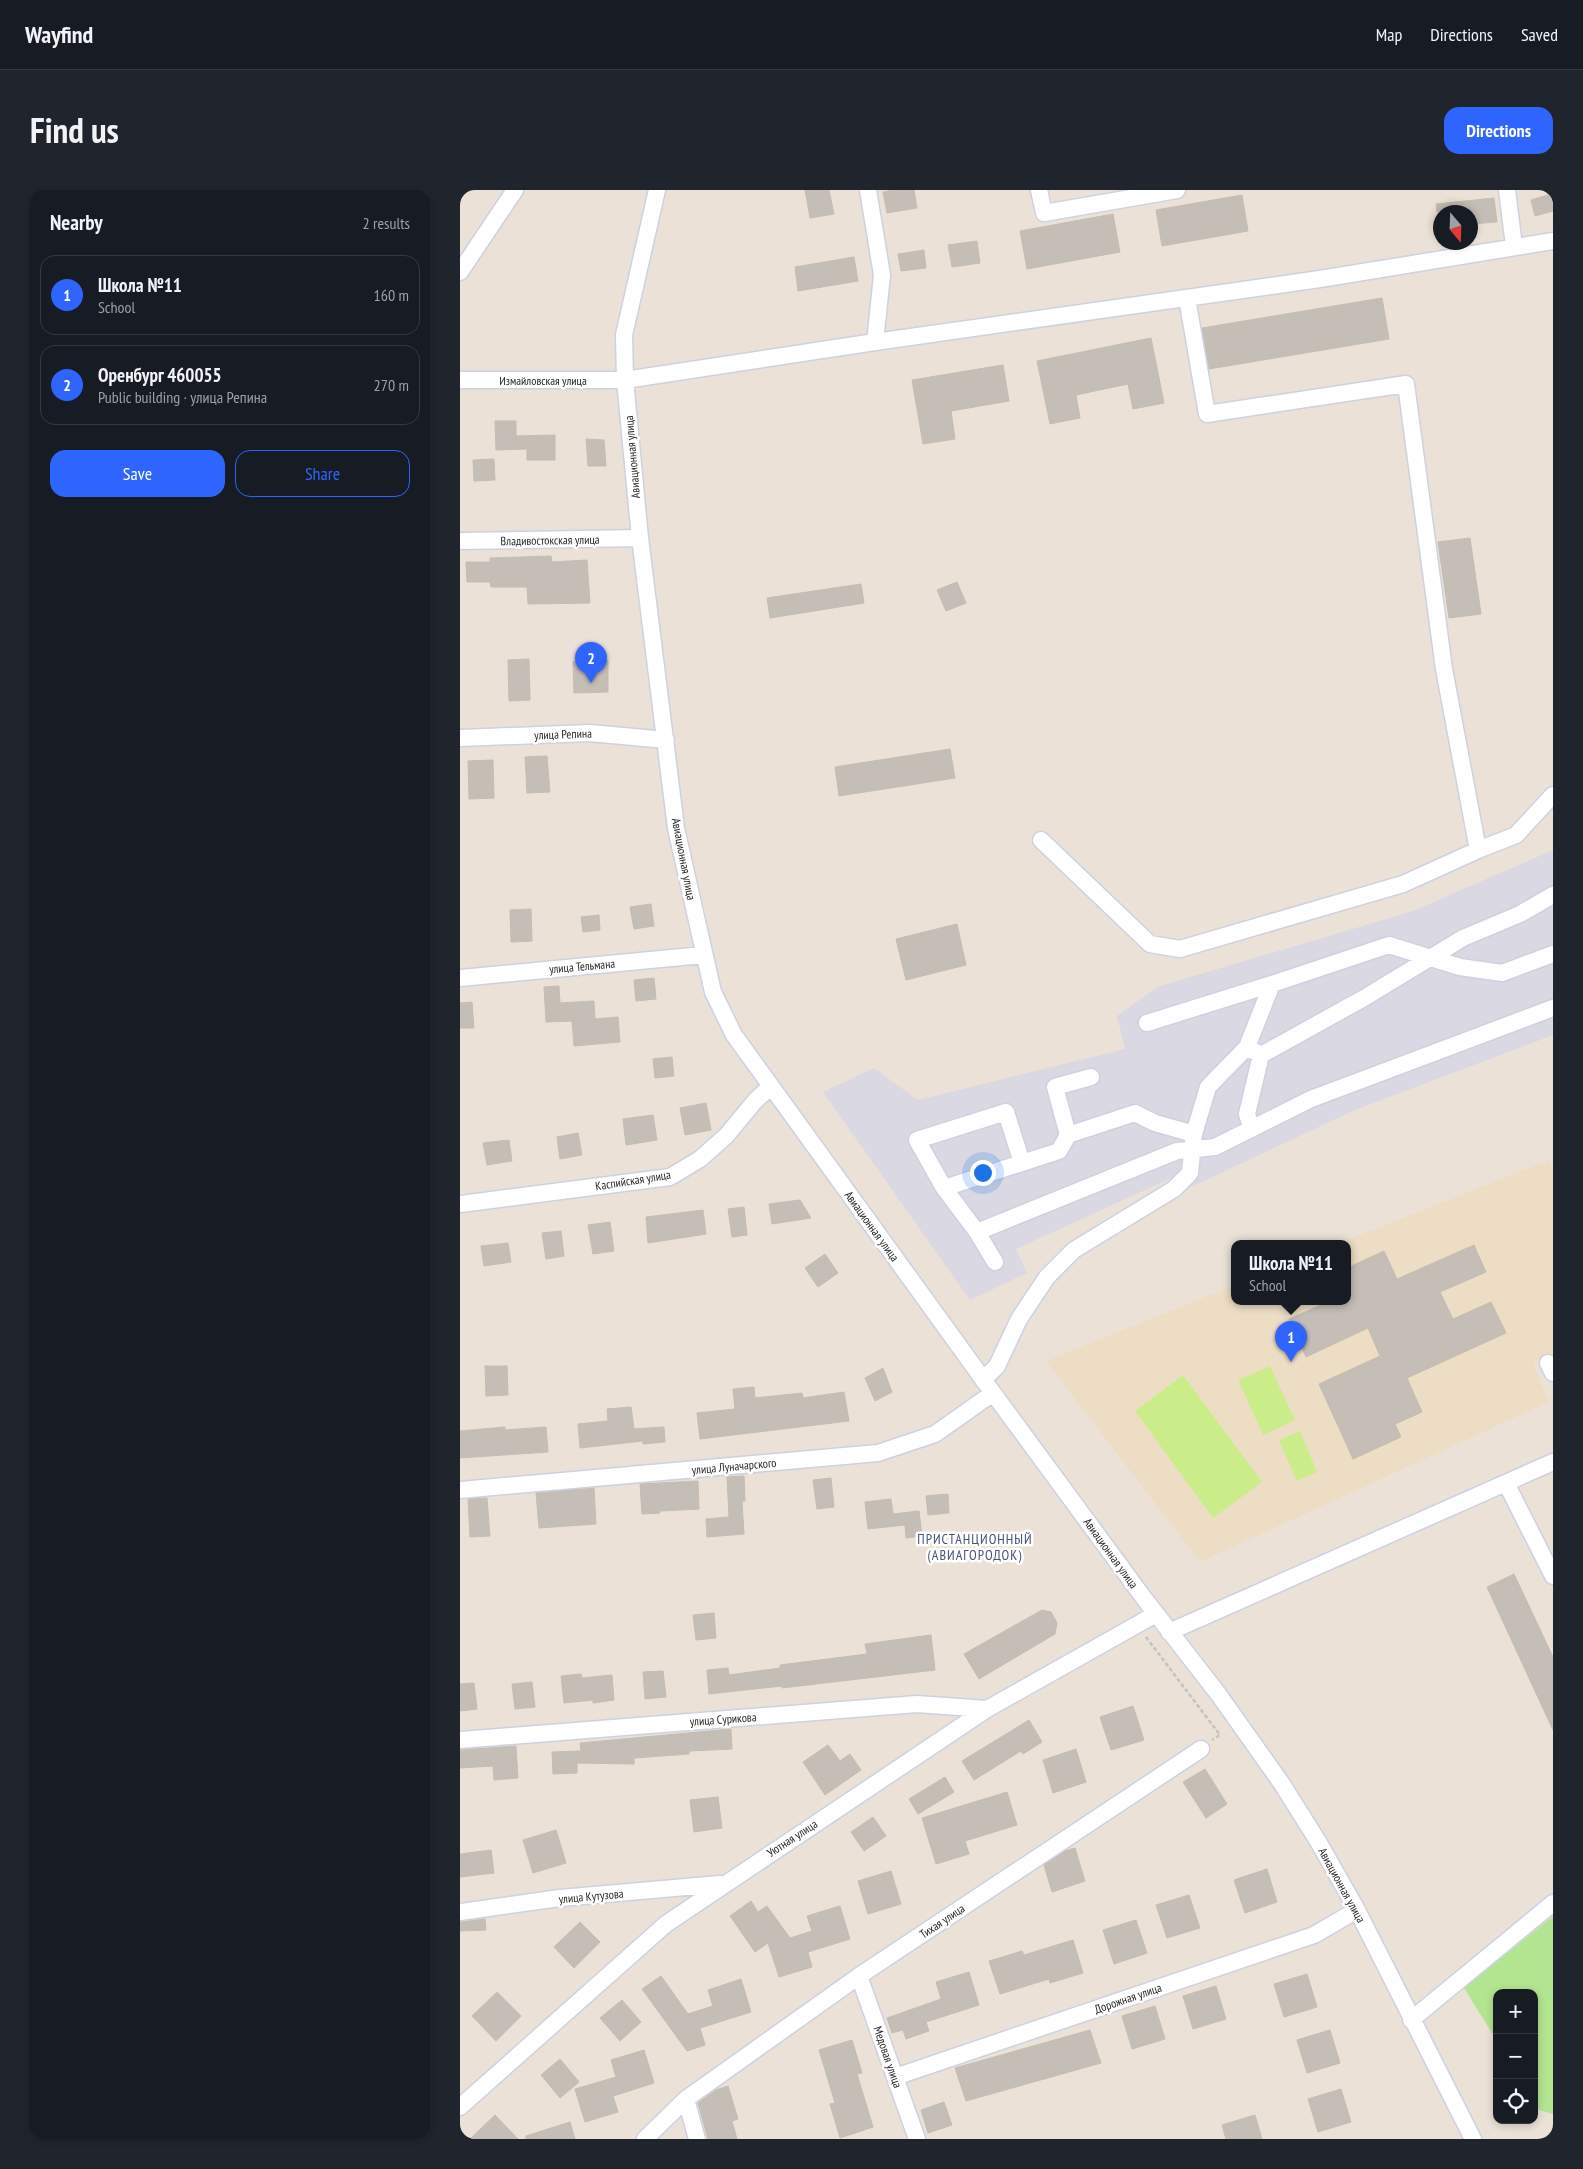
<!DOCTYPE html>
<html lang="en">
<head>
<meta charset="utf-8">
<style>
	body { margin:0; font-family:"PT Sans Narrow",sans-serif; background:#20242c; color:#f1f3f6 }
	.controls { position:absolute; right:15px; bottom:15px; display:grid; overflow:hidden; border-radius:10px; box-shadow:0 2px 8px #0003 }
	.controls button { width:45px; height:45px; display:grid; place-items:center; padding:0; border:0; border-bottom:1px solid #363941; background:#171b24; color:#f1f3f6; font:25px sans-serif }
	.compass { position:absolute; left:973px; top:15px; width:45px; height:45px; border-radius:50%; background:#171b24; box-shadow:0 2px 8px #0003; rotate:161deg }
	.you { position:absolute; left:522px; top:982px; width:18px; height:18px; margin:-12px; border:4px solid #fff; border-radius:50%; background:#1a73e8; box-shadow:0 0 0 8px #1a73e833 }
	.badge { display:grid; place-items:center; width:32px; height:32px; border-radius:50%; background:#2f65ff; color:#fff; font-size:16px; font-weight:700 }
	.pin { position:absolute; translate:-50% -41px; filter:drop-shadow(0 1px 2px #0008) }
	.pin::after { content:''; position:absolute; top:26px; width:18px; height:15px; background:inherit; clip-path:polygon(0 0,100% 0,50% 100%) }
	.popup { position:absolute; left:771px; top:1050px; width:120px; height:65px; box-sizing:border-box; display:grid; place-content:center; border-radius:10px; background:#171b24; filter:drop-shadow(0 1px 4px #0005); font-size:16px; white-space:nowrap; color:#9ea1a6 }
	.popup b { font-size:19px; color:#f1f3f6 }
	.popup::after { content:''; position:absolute; left:50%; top:100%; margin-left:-10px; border:10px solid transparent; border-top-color:#171b24 }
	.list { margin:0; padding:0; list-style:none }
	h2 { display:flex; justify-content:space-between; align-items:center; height:65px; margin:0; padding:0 20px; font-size:21px }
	h2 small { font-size:16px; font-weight:400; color:#9ea1a6 }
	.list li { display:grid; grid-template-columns:32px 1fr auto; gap:15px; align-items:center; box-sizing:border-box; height:80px; margin:0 10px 10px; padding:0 10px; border:1px solid #363941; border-radius:15px }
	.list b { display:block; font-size:19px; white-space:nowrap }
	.list p { margin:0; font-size:16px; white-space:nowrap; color:#9ea1a6 }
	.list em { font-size:16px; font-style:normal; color:#9ea1a6 }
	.actions { display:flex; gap:10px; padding:15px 20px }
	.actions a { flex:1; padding:11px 0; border:1px solid #2f65ff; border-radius:15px; text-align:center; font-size:18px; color:#2f65ff }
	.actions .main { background:#2f65ff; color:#fff }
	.icon { flex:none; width:28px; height:28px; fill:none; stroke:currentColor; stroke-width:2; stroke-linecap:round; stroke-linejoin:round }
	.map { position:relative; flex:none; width:1093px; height:1949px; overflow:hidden; border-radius:15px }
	header { display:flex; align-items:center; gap:30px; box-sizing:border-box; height:70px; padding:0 25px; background:#171b24; border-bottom:1px solid #363941 }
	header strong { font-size:24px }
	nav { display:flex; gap:28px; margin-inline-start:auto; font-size:18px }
	.intro { display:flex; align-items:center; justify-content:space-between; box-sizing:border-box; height:120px; padding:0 30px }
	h1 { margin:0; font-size:35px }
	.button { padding:12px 22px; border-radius:15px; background:#2f65ff; color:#fff; font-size:18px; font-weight:700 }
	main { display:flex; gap:30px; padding:0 30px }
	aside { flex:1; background:#171b24; border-radius:15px; box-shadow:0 2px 8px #0003 }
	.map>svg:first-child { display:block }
</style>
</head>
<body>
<header>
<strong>Wayfind</strong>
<nav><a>Map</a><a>Directions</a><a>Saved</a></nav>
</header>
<div class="intro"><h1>Find us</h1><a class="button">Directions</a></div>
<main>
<aside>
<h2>Nearby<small>2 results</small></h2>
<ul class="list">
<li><span class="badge">1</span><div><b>Школа №11</b><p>School</p></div><em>160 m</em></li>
<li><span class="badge">2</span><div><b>Оренбург 460055</b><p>Public building · улица Репина</p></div><em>270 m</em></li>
</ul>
<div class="actions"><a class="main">Save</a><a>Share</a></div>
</aside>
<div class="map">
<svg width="1093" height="1949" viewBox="0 0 1093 1949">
	<rect width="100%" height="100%" fill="#ebe1d7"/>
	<!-- industrial -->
	<path fill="#dad8e2" d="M1093,660v185l-198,75 -166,78 -20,-9 -153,70 11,24 -57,27 -147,-208 51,-24 44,32 207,-51 -8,-33 40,-29 256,-76z"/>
	<!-- education -->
	<path fill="#eeddc5" d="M1089,970l4,9v185l-20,10 16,38 -349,160 -154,-201 189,-76v16h112v-58h-7z"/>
	<!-- green -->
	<path fill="#b3e590" d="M1093,1726v198l-14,-4 -5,-8v-109h-37v48l-33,-53z"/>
	<!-- pitch -->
	<path fill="#caed8a" d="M810,1176l25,54 -32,15 -25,-55z
		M723,1185l79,107 -49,36 -78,-107z
		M840,1241l17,41 -20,9 -18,-41z"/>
	<!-- building -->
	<path fill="#c5beb7" stroke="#c5bdb1" d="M345,0h24l5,24 -24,4z
		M433,0h21l3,18 -30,5 -4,-21z
		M1091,4l2,17 -18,5 -4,-16z
		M782,5l6,36 -86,15 -6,-36z
		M1034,8l3,24 -27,2v-12h-33l-1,-8z
		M653,24l7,38 -93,17 -7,-38z
		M517,51l3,22 -28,4 -4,-22z
		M464,60l2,18 -25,3 -3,-17z
		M394,67l4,24 -60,10 -3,-24z
		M922,108l7,41 -180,30 -7,-41z
		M691,148l13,65 -31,6 -5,-25 -52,11 4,23 -30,6 -13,-63z
		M543,175l6,36 -58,10 4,28 -32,5 -11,-64z
		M35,231h21v15l39,-1v25h-28v-11l-31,1z
		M126,249l18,1 2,26h-18z
		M34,269l1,21 -21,1 -1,-21z
		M1010,348l11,76 -32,4 -11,-76z
		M91,366l1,6 35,-2 3,43 -62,1 -1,-17h-36l-1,-5h-23l-1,-20h24v-4z
		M497,392l9,21 -20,8 -9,-21z
		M401,394l3,19 -94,15 -3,-20z
		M69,469l1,41 -21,1 -1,-41z
		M148,471v31l-34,1 -1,-31z
		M490,559l5,29 -116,18 -4,-29z
		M87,566l3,36 -23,1 -2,-36z
		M33,570l1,38 -25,1 -1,-38z
		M191,714l3,22 -20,3 -4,-22z
		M71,719l1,32 -21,1 -1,-32z
		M139,725l1,15 -17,2 -2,-15z
		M497,734l9,41 -60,15 -10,-41z
		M194,788l2,21 -20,2 -2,-21z
		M99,796l1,17 34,-2 1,18 23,-2 2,25 -46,4 -2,-25 -26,1 -2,-35z
		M12,812l2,26h-14v-25z
		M212,867l2,19 -19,2 -2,-19z
		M246,913l5,27 -26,5 -5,-27z
		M193,925l4,25 -31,5 -3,-26z
		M118,943l4,22 -22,4 -3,-22z
		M49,950l3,21 -25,4 -4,-22z
		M340,1010l11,18 -39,6 -3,-20z
		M284,1017l3,28 -15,2 -4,-28z
		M243,1020l3,24 -58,9 -2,-26z
		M150,1032l4,29 -21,3 -5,-29z
		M101,1041l3,25 -18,3 -4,-26z
		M48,1053l3,19 -27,4 -3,-20z
		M1014,1055l12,27 -46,20 13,27 38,-17 15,31 -99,45 15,34 -27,12 6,13 -48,22 -34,-75 61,-28 -12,-28 -62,29 -17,-38 41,-18h17v-33l37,-17 13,28z
		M365,1064l13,19 -20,14 -13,-19z
		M25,1176h22l1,29 -22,1z
		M423,1178l9,24 -17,9 -10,-23z
		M294,1197l1,11 47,-5 1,5 41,-6 5,29 -149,18 -3,-26 38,-4 -2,-20z
		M171,1217l3,22 30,-2 1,15 -22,2v-3l-63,7 -2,-24 30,-3 -1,-12z
		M45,1237v3l41,-3 2,25 -88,6v-27z
		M284,1286l1,25h-3l2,33 -37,3 -1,-18 23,-2 -2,-40z
		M371,1288l3,29 -17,2 -4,-29z
		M238,1291l1,28 -39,2v2l-18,1 -2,-30z
		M134,1298l2,36 -57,4 -3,-35z
		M488,1304l1,19 -21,2 -2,-19z
		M27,1308l3,38 -20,1 -2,-38z
		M431,1309l2,15 26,-3 3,25 -16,2 -1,-13 -37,4 -3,-27z
		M1054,1384l39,83v73l-66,-143z
		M582,1420l9,2 6,11 -2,11 -76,45 -15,-25z
		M254,1423l2,25 -20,2 -3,-25z
		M471,1445l4,35 -153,18v-2l-73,8 -2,-24 21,-2 1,7 51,-7v-3l87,-11 -2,-10z
		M203,1481l3,26 -21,2 -2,-27z
		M121,1484l1,4 30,-3 2,25 -21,3v-3l-29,3 -3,-27z
		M72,1492l3,25 -20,2 -3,-25z
		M14,1493l3,26 -17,2v-27z
		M673,1516l11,34 -33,10 -11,-33z
		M569,1530l13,22 -19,12 -2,-3 -47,29 -12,-19z
		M271,1539l1,20 -43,2v3l-55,4v6l-57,-1v10l-24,1 -1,-22 29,-1 -1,-8z
		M368,1555l12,16 10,-7 11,16 -36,25 -22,-33z
		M56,1556l2,32 -24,2 -1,-14 -33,2v-18z
		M616,1559l10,33 -33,11 -10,-33z
		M745,1579l22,35 -21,14 -23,-36z
		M485,1587l9,15 -36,22 -9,-15z
		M547,1602l10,33 -52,16 4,13 -33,10 -14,-46z
		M258,1607l4,31 -28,4 -4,-32z
		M413,1627l13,19 -22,15 -13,-19z
		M96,1640l10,33 -33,10 -10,-33z
		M615,1658l10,33 -33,11 -8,-27 21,-14z
		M31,1660l3,23 -34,4v-23z
		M807,1679l10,33 -32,11 -11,-33z
		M431,1681l10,33 -33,10 -10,-33z
		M729,1705l11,33 -33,10 -11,-33z
		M291,1711l7,11 9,-6 23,32 22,-7 -5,-15 33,-10 10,33 -42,13 4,15 -33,10 -11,-34 -13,9 -25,-36z
		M25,1729l1,11 -26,1v-9z
		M676,1730l11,33 -33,11 -11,-34z
		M120,1732l20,20 -26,26 -20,-21z
		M613,1750l10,33 -33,10 -1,-4 -49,15 -11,-33 33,-10 2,4z
		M509,1782l10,33 -53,17 3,9 -23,8 -3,-9 -11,3 -5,-15 54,-19 -5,-17z
		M847,1784l10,33 -33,10 -10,-33z
		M201,1786l27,38 25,-8 -5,-16 33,-11 10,33 -51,16 5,17 -18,6 -45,-62z
		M756,1796l10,33 -33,10 -10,-33z
		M37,1802l24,24 -25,25 -24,-25z
		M162,1810l19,22 -21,19 -20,-23z
		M695,1816l10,33 -33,10 -10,-33z
		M630,1840l11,33 -135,38 -11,-33z
		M870,1840l10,33 -33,10 -10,-33z
		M392,1850l10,33 -5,1 16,53 -33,11 -10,-34 5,-1 -16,-53z
		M184,1860l10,33 -41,13 5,16 -33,10 -10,-33 41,-12 -5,-17z
		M100,1869l19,23 -19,16 -19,-23z
		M268,1896l10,33 -6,2 5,18h-29l-10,-36 18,-13z
		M881,1899l10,33 -33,10 -10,-33z
		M484,1912l8,23 -24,8 -7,-23z
		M35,1925l23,24h-48z
		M795,1925l7,24h-36l-4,-14z
		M110,1932l5,17h-49v-3z"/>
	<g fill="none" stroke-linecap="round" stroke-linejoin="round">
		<!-- minor casing -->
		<g stroke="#ccd2e1" stroke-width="19">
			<path id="minor" d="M197,0l-33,145 1,45 15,158 36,290 37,164 21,43 259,358 150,204 76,98 63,89 37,59 38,67 116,229
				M408,0l14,85 -7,67
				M579,0l5,23 133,-23
				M1047,0l7,56
				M0,82l55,-82
				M727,108l20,116 199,-30 38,285 34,181
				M0,190h165l250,-38 445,-63 233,-38
				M0,351l180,-3
				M0,548l130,-5 76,7
				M581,650l109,104 30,5 223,-65 75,-34 38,-15 37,-40
				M0,788l243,-23
				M687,833l125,-39
				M787,857l14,8 103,-57 99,-60 57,-24 33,-19
				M631,887l-36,10 13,48 67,-22 20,10 39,11
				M792,939l-5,-15 14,-59
				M562,973l-16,-51 -89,28 27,48 115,-37 9,-16
				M484,998l33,44 18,30
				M0,1014l210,-27 30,-18 26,-23 29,-35 16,-15
				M517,1042l200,-81 38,-4 96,-48 242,-91
				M1088,1173l5,10
				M523,1190l14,-14 22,-47 28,-42 27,-27 100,-61 16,-16 4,-39 14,-47 39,-40 25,-63 117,-39 71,22 42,6 51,-19
				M1046,1293l47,93
				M0,1300l418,-37 57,-19 58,-41
				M709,1442l384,-170
				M0,1550l457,-36 70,5
				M0,1722l100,-14 160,-14
				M399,1786l58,163
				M951,1830l142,-117
				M435,1887l419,-142 43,-25
				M226,1909l11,40
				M0,1917l206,-183 321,-215 169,-95
				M185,1949l41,-40 173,-123 342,-227"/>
		</g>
		<!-- path -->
		<path stroke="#c3c3c3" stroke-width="2.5" stroke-dasharray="4 2.5" stroke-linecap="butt" d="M686,1447l74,98 -8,5"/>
		<!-- minor -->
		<use href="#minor" stroke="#fff" stroke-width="16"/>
	</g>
	<g text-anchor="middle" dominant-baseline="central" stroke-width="5" stroke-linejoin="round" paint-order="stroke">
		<!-- street labels -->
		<g font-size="12" fill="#272727" stroke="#fff">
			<text x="83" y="190">Измайловская улица</text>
			<text transform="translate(172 267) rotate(-95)">Авиационная улица</text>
			<text transform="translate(90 350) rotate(-1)">Владивостокская улица</text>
			<text transform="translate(103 544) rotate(-2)">улица Репина</text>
			<text transform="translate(224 669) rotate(79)">Авиационная улица</text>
			<text transform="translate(122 776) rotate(-5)">улица Тельмана</text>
			<text transform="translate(173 990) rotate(-9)">Каспийская улица</text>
			<text transform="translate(412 1036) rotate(54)">Авиационная улица</text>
			<text transform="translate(274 1276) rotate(-5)">улица Луначарского</text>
			<text transform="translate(651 1363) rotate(54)">Авиационная улица</text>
			<text transform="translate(263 1529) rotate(-4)">улица Сурикова</text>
			<text transform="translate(332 1648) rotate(-33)">Уютная улица</text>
			<text transform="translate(882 1695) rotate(61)">Авиационная улица</text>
			<text transform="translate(131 1706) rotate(-5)">улица Кутузова</text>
			<text transform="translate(482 1731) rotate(-34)">Тихая улица</text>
			<text transform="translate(668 1808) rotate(-19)">Дорожная улица</text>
			<text transform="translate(428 1867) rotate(71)">Медовая улица</text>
		</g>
		<!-- neighbourhood labels -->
		<g font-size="14" letter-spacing="1" fill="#465279" stroke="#fff">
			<text x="515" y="1349">ПРИСТАНЦИОННЫЙ<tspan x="515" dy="16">(АВИАГОРОДОК)</tspan></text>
		</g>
	</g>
</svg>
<div class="controls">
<button>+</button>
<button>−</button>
<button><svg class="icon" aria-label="locate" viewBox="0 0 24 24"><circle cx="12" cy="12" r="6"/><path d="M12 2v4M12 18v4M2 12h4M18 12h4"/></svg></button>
</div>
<svg class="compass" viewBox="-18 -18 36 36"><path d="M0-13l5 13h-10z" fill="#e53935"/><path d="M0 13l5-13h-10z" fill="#9ea1a6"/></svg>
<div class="you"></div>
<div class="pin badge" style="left:831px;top:1172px">1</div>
<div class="popup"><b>Школа №11</b>School</div>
<div class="pin badge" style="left:131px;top:493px">2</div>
</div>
</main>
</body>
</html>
